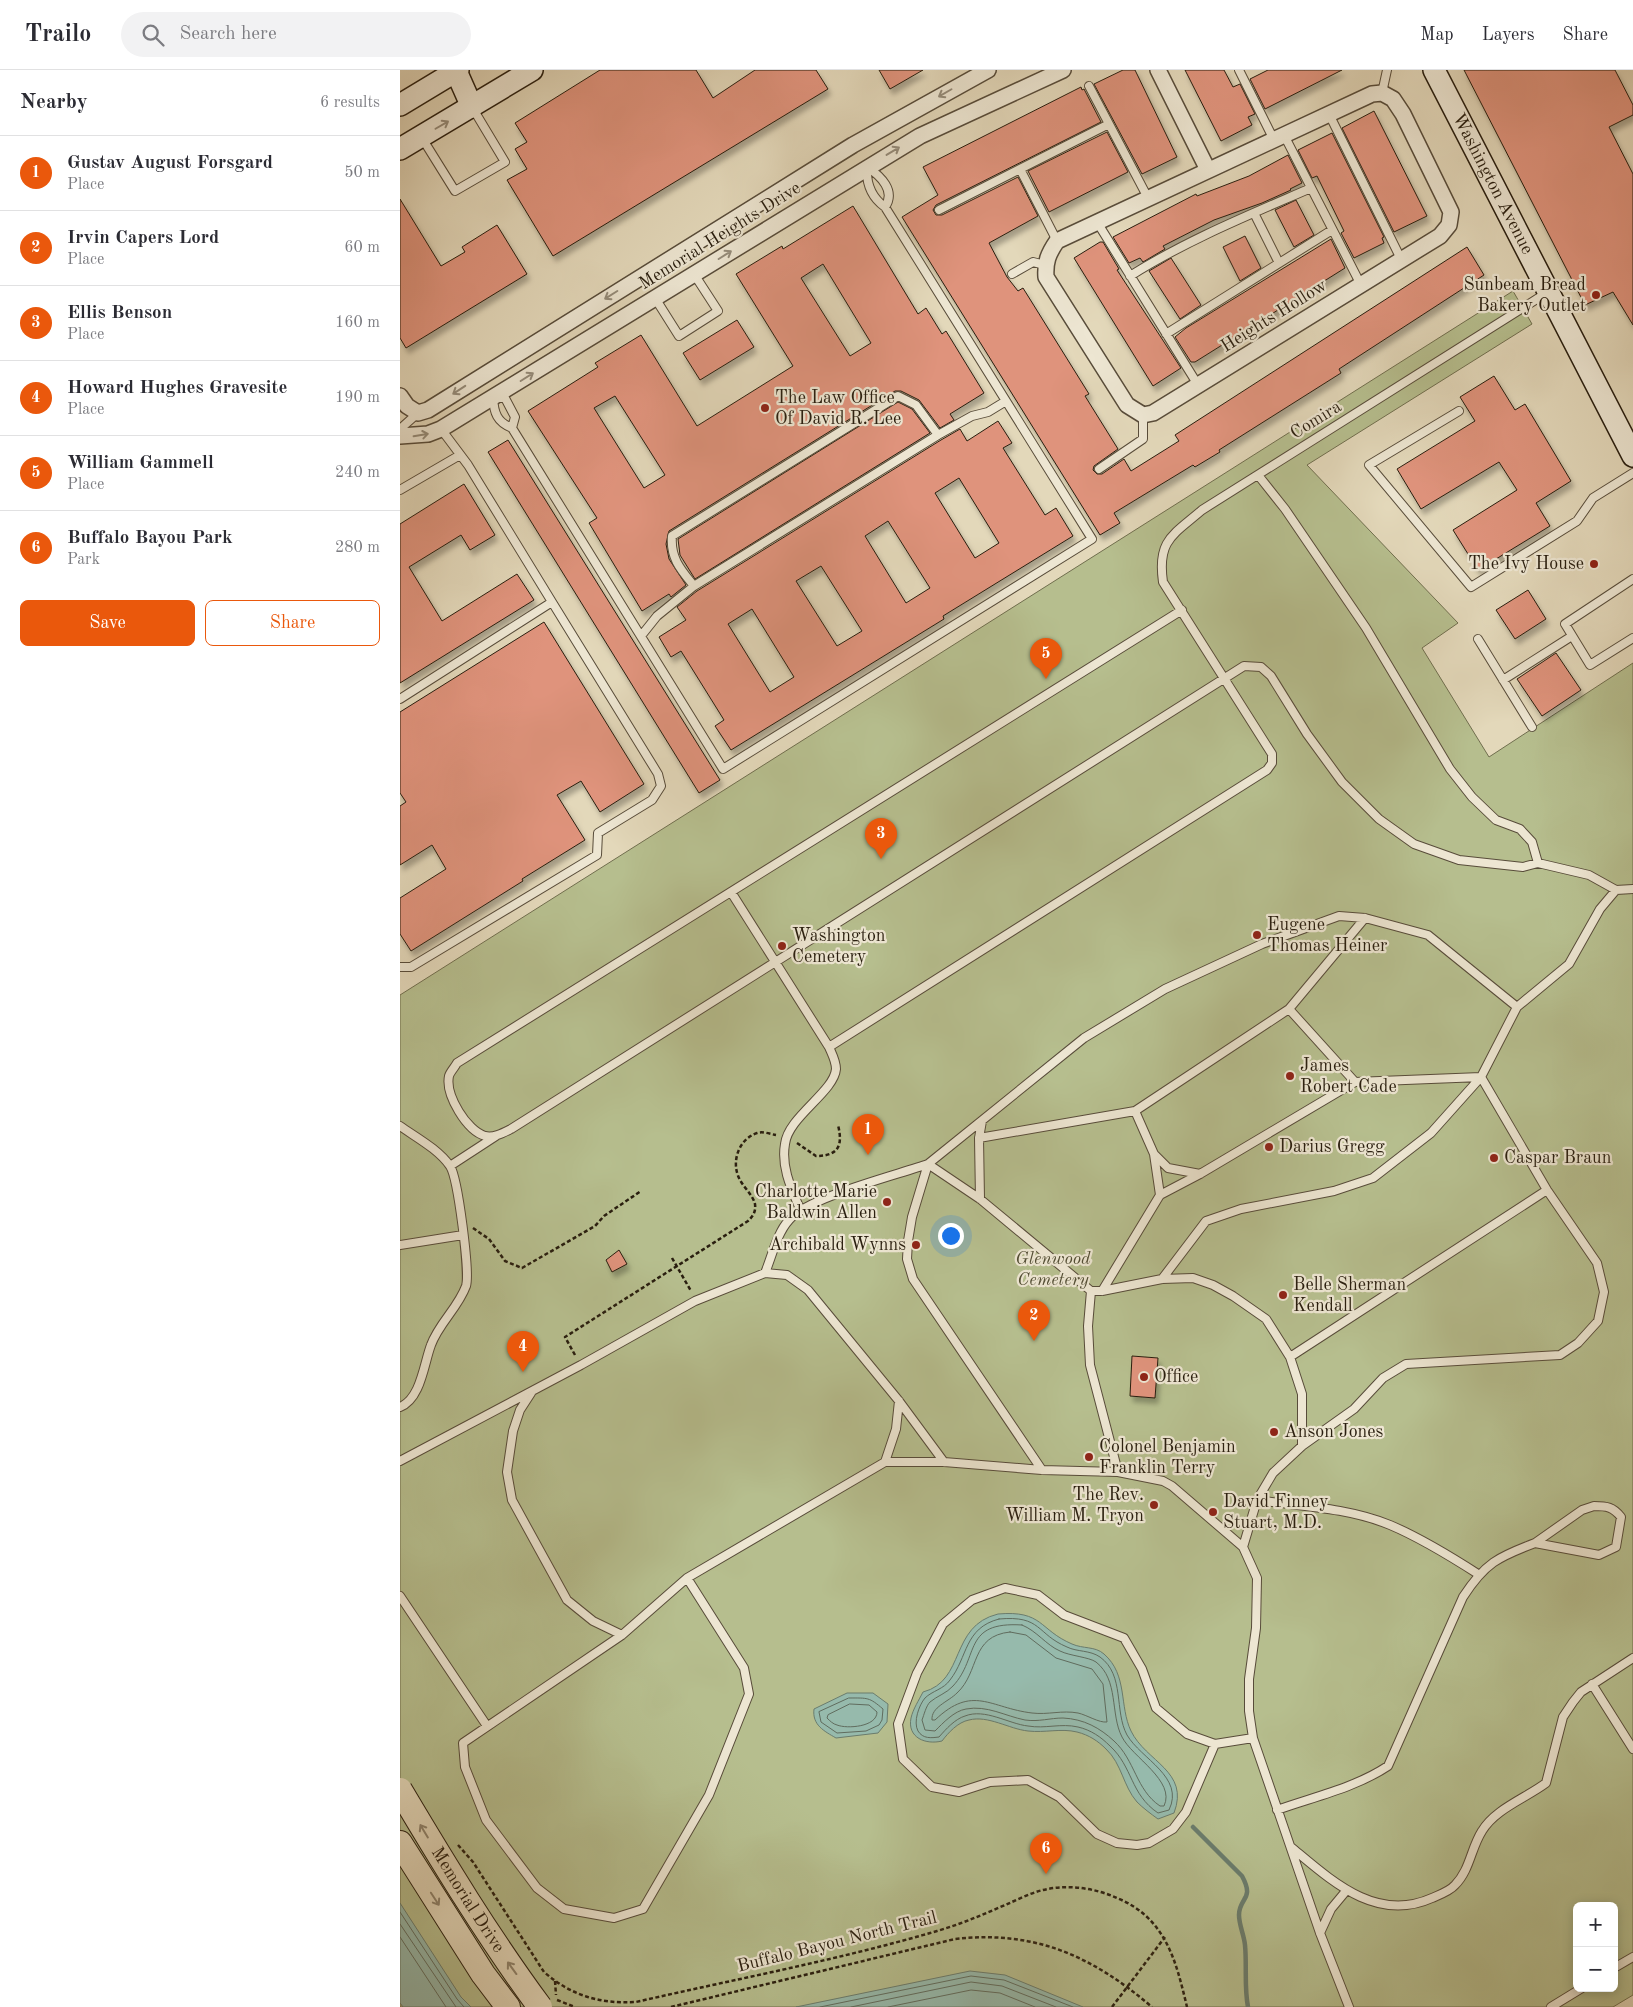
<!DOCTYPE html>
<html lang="en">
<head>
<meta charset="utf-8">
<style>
	body { margin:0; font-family:"Old Standard TT",serif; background:#f2f2f3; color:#2b2b33 }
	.controls { position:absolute; right:15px; bottom:15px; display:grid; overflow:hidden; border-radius:8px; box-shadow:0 2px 12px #0003 }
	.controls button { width:45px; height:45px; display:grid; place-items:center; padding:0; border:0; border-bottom:1px solid #e1e1e2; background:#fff; color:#2b2b33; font:25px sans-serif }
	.you { position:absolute; left:550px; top:1165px; width:18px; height:18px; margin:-12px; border:4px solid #fff; border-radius:50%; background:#1a73e8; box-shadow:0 0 0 8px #1a73e833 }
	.badge { display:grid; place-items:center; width:32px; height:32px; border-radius:50%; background:#ea580c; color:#fff; font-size:16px; font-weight:700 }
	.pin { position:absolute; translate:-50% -41px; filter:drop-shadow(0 1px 2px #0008) }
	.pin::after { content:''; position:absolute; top:26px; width:18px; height:15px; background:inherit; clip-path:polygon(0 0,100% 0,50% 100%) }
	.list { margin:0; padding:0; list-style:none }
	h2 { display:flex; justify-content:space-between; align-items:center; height:65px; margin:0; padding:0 20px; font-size:21px }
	h2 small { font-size:16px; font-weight:400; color:#7c7c81 }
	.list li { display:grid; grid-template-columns:32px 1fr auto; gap:15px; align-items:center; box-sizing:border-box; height:75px; padding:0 20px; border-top:1px solid #e1e1e2 }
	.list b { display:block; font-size:19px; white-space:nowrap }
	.list p { margin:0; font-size:16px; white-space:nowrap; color:#7c7c81 }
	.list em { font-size:16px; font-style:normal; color:#7c7c81 }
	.actions { display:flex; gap:10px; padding:15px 20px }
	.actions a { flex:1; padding:11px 0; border:1px solid #ea580c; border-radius:8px; text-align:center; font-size:18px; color:#ea580c }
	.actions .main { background:#ea580c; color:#fff }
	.icon { flex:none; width:28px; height:28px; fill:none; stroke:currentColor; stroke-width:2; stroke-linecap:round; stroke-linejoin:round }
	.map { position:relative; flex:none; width:1233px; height:1937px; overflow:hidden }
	header { display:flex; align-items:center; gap:30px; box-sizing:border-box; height:70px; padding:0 25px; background:#fff; border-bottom:1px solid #e1e1e2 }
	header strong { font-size:24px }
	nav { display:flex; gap:28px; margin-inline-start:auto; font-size:18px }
	.search { width:350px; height:45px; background:#f2f2f3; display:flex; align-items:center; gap:12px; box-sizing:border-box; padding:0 18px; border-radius:28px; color:#7c7c81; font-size:19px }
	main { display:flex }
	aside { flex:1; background:#fff }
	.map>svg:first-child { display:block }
</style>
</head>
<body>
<header>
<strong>Trailo</strong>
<div class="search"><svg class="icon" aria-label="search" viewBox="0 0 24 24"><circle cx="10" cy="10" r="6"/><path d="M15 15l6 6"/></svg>Search here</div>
<nav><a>Map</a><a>Layers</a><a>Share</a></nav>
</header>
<main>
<aside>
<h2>Nearby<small>6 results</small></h2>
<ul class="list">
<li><span class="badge">1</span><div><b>Gustav August Forsgard</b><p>Place</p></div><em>50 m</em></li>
<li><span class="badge">2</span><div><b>Irvin Capers Lord</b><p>Place</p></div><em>60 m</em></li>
<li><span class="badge">3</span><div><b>Ellis Benson</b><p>Place</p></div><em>160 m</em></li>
<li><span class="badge">4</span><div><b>Howard Hughes Gravesite</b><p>Place</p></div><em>190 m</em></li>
<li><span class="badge">5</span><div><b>William Gammell</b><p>Place</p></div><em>240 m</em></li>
<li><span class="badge">6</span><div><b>Buffalo Bayou Park</b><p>Park</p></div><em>280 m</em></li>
</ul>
<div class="actions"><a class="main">Save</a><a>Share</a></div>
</aside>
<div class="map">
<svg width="1233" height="1937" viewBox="0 0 1233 1937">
	<defs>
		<filter id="shadow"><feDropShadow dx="3" dy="5.5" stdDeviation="2.5" flood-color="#0004"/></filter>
	</defs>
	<rect width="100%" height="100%" fill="#e3d8ba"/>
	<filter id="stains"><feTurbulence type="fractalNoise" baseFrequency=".004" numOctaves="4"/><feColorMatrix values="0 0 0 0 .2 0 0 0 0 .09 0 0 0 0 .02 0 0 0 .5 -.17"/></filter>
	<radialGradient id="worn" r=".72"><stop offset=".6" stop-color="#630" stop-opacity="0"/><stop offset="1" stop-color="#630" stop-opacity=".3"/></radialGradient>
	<!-- green -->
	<path fill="#b6be8e" stroke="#706e4e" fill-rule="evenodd" d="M1113,221l19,33 -225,141 151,158 -36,25 67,109 144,-94v1332l-20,12h-1213v-1012zM1177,1836h37v82h-37z"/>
	<!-- water -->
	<path fill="#96baac" stroke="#6a7c6d" d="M598,1544c45,-4 41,16 74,30 11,5 23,2 32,10 24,21 15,52 27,77 15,31 59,40 43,82l-16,6c-7,-5 -15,-11 -21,-17 -14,-16 -15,-38 -31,-53 -8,-8 -17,-14 -29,-17 -16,-4 -32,1 -49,-1 -19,-2 -40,-16 -59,-11 -11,2 -21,13 -27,21 -16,4 -35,-3 -31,-23 2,-9 8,-18 12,-26 43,-11 26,-66 75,-78z
		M447,1623h26l15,11 -1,18 -9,11 -42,5c-12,-7 -24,-13 -22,-29z
		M0,1833l61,94 10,10h-68l-3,-4z
		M570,1901l35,4 78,32h-287z"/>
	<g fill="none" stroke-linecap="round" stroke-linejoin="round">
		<!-- shore -->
		<path stroke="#606c5e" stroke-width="1" d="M599,1549c43,-4 37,15 68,28 10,5 23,3 33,10 25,18 14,54 27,78 14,24 58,42 42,75l-11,3c-28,-19 -25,-46 -48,-67 -9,-9 -19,-16 -32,-19 -17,-4 -33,2 -50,-1 -19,-2 -43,-18 -63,-10 -10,3 -19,13 -26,21 -8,1 -16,2 -21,-6 -5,-9 1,-26 7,-33 7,-7 19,-9 25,-18 18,-23 14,-52 49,-61z
			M622,1555c15,6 24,20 38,26 10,5 29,6 36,11 23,18 14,52 26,75 10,20 54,44 42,69h-4c-24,-16 -25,-46 -46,-65 -14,-13 -30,-22 -51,-23 -13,0 -24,4 -38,2 -20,-4 -38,-15 -59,-11 -12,2 -23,14 -31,22l-10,-1 -3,-10c2,-5 4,-14 8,-18 7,-6 17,-9 23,-16 27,-29 9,-65 69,-61z
			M610,1562l16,3 30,23 36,11 11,15 4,38c-8,1 -20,-7 -29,-9 -16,-3 -30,2 -46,0 -42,-5 -59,-29 -97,7h-3c-1,-13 16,-18 25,-27 23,-21 13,-57 53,-61z
			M449,1628c19,0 20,-1 34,11l-1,11 -3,5 -13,6 -29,2 -16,-11 -2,-10z
			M450,1634l19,1 8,7c0,15 -30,17 -40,13 -4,-1 -7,-4 -10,-7l1,-3z
			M0,1842l57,87 7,8
			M0,1854l56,83
			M0,1867l46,70
			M420,1937l151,-31 33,4 69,27
			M451,1937l120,-25 31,4 54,21
			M488,1937l83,-17 29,3 35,14"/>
		<!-- stream -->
		<path stroke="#6a7c6d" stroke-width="4.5" d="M793,1757l49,49c13,24 -3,21 -3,39 0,10 5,20 6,30 2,21 -1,42 3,62"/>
	</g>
	<!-- building -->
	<path fill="#df937c" stroke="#291e0f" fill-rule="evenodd" filter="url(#shadow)" d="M200,0h96l17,28 42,-28h61l12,19 -275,167 -46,-76 20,-11 -12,-20 12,-7 -12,-19z
		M479,0h44l-33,19z
		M723,0h12l42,87 -35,17 -48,-90z
		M785,0h39l9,17 7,-3 15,30 -7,3 4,8 -31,16z
		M868,0h74l-77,39 -15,-30z
		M1064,0h151l18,35v10l-24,12 24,47v151l-20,-33 -28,13z
		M681,17l1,3 2,-1 17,33 -165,83 -3,5 3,5h6l76,-38 20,39 -49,27 18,34 11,14 5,-3 66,106 -4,2 33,53 -24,17 -1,4 4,4h5l22,-15 7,12 48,-30 -4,-6 292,-188 17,28 -145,94 2,4 -122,77 1,2 -25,15 -2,-2 -79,48 6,10 -20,12 -198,-318 36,-22 -15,-28z
		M974,41l53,105 -33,16 -52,-104z
		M707,62l21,40 -79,40 -21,-41z
		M932,63l52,104 -2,1 2,5 -30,15 -13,-25 3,-2 -27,-55 -5,2 -14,-28z
		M888,85l14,28 -12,6 1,1 -29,13 -48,17 -51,26 2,3 -22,13 -3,-4 -11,5 -16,-26 83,-43 1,2 52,-20z
		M0,129l41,67 24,-14 -3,-5 35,-22 30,49 -121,74 -6,-10z
		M896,130l18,35 -20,12 -19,-37z
		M453,136l65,108 8,-6 16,26 4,-3 38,62 -34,21 4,6 -14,8 -21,-28 -18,-9h-6l-226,140 -3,13 3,15 17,26 -15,12 -2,-3 -27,17 -53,-88 8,-5 -69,-107 70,-44 -3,-4 46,-28 56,91 96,-60 -57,-92 46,-28 1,3zM423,194l48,79 -21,13 -49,-78zM215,326l50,79 -21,13 -50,-80z
		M845,166l16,32 -21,13 -17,-34z
		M931,169l14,29 -150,94h-4l-16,-25 11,-9z
		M700,172h3l16,27 -2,1 64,98 -28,18 -79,-128z
		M771,188l30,47 -21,14 -31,-48z
		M337,250l17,27 -54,33 -17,-27z
		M1094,306l21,34 10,-6 46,77 -35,22 14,23 -72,44 -25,-40 64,-40 -18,-28 -78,47 -24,-40 78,-48 -15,-24z
		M498,332l14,7 18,24 -235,146 -15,-24 -2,-16z
		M598,351l14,22 -9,5 42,67 11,-7 17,28 -130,80 1,3 -213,131 -16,-24 9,-6 -43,-69 -10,6 -12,-20 27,-17 -9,-13 20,-16 244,-151 19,-11 7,12zM559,408l40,65 -24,15 -40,-65zM488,451l42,67 -24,15 -41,-67zM421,496l41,65 -25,15 -41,-65zM352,539l42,68 -24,15 -42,-68z
		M108,370l212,340 -21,13 -211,-341z
		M64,414l31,51 -25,15 -9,-15 -52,32 33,54 75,-47 17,26 -134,83v-159z
		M1128,520l18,29 -31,20 -19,-29z
		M144,552l100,162 -44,28 -19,-31 -24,14 28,45 -63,39 1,2 -112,70 -11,-17v-36l46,-29 -14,-24 -32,20v-59l6,-4 -6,-9v-81z
		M1156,583l25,37 -39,26 -25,-37z
		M219,1180l8,14 -15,8 -6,-12z
		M732,1286l26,2 -3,40 -25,-2z"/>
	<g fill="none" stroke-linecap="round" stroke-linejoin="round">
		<!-- service casing -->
		<g stroke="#584c3a" stroke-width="10">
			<path id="service" d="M839,0l35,70
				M689,16l59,112
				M982,23l5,-23
				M929,44l72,145
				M884,65l77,150
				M22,68l33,53 50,-29 -33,-55
				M467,97c14,9 29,24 18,40 -14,-10 -19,-23 -18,-40z
				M620,99l37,72
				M539,140l170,-86
				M854,143l25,50
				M697,152l101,163
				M612,204l21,-12 12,3
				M730,206c57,-36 119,-61 181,-88
				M255,228l24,38 39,-25 -24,-37
				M766,264l166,-104
				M93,328h12l10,19 -3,11c-15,-6 -18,-15 -19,-30z
				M1059,341l-90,54 102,122 106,-66 16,-23 40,-25
				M112,358l211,341 369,-230 -207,-332
				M0,359l18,-16
				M538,365l-22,-30 -18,-9 -226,140c-2,22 9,34 22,50l244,-151 34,-19 16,-4 18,-11
				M699,399l44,-30v-24
				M858,405l27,34 81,119 84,141 22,28 24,23 24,9 12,13 6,21
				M0,420l60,-35
				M1233,509l-68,45 25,41 43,-27
				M782,540l-725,453c-2,4 -7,9 -8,13 -4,19 18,55 36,60 9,2 18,-3 26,-7l733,-463 17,1 10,9 36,58 35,48 37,37 35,25 45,16 64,7 15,-4 51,12 27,15
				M241,566l16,-20 37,-30
				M1078,569l54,88
				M1103,610l69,-44
				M0,629l152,-97 -84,-137 -27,-36
				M331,822l98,155 438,-277 5,-7v-9l-109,-172c-6,-42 10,-47 39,-72l346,-218
				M0,897h11l186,-112 1,-22 54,-33 9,-14 -3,-12 -106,-172
				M889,939l66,73 126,-5
				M735,1041l19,43 14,14 32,6
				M0,1056c17,12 38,23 50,40 8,12 20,107 16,120 -8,22 -27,37 -35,59 -7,18 -10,54 -31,62
				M579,1068l156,-27 154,-102 76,-91
				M754,1084l6,41
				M50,1096l46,-30
				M580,1129l-1,-61 3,-17
				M400,1139c-9,-21 -19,-42 -15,-65 3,-27 49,-52 51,-75 0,-8 -4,-15 -7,-22
				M0,1175l63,-10
				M762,1209l44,-58 35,-12 93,-18 39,-13 58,-45 50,-56
				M691,1221l-3,35 2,39 28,107
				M702,1221l58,-96 40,-21 155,-92
				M890,1287l257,-167
				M131,1323l-11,17 -7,21 -6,41 5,28 55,100 26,21 29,14
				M0,1391l181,-96 114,-64 70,-28
				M485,1392l11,-33 3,-28
				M544,1392l-45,-61 -91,-111 -21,-15 -22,-2c7,-17 12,-40 24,-53 19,-23 108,-45 139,-56l52,35 111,92h11l60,-12 31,-1 20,7 20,11 33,23 24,38 12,37v52
				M642,1400l-129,-191 -6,-20 1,-18 4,-24 16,-53 156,-126 81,-49 97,-45 77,-28 26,2 63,17 89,72
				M857,1430c43,6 92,8 133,25 31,13 60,31 88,49
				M1194,1436c13,0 19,1 27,11l-5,30 -17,8 -64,-12 47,-33z
				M287,1508l57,90 5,26 -40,101 -66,114 -29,9 -50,-9 -27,-21 -51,-68 -21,-53 -2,-24 159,-108 65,-57 198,-116h59l98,8 76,2 45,9 9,5 71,61
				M0,1526l87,130
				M1192,1614l41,65
				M815,1674l-28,-10 -31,-26 -14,-39 -18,-31 -60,-23 -26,-20 -33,-7 -33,12 -29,24 -26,49 -19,51 5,35 29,28 27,5 31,-10 38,-2 31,17 38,37 20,9 20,2 12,-2 24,-14 13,-17 29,-68 38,-6
				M877,1740c36,-13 78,-22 111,-44l75,-169c22,-34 35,-40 72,-54
				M891,1777c41,34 85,76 141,51 7,-3 18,-7 23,-13 15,-15 16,-37 27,-54 13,-22 44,-33 64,-48l17,-66 10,-15 8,-10 52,-34
				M920,1863l11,-24 15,-18
				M1214,1898l19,-11
				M949,1937l-29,-74 -67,-195 -4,-27v-32l7,-51 1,-50 -14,-31 14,-47 16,-27 29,-27 52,-37 29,-31 23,-14 154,-9 18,-12 20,-22 6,-29 -7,-29 -50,-73 -66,-113 36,-70 52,-43 31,-55 16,-19 17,-1
				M1151,1937l31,-19"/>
		</g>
		<!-- minor casing -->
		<g stroke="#584c3a" stroke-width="18">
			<path id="minor" d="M758,0l50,100
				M982,23l11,6 10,15 48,98 -2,13 -9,11 -287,177 -10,2 -16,-10 -81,-128c-1,-15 2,-23 11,-36l315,-147z
				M0,326l7,10 11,7 10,-3 425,-265 135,-75
				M0,366l28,-2 13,-5 479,-293 143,-66"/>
		</g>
		<!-- secondary casing -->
		<g stroke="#291e0f" stroke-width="24">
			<g id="secondary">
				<path id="s1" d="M1034,0l199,386"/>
				<path d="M56,1l16,36"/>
				<path d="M0,35l58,-35"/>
				<path d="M0,79l132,-79"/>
			</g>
		</g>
		<!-- primary casing -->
		<g stroke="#291e0f" stroke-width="26">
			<path id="primary" d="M0,1773l83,131 25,33"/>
		</g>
		<!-- path -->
		<path stroke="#291e0f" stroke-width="2.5" stroke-dasharray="4 2.5" stroke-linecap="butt" d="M397,1073l19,13c23,0 27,-11 22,-31
			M73,1158l16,11 16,22 17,7 73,-42 9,-10 37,-25
			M272,1188l19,33
			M175,1285l-10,-18 183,-116c5,-5 8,-9 7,-17 -2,-9 -12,-17 -16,-26 -8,-17 0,-39 18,-45 6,-2 13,1 19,2
			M58,1775l15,17 71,110c28,24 56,32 92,30 100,-23 202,-42 301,-71 24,-7 45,-16 68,-26 12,-5 25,-12 38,-15 24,-6 52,-2 74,8 49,20 59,63 70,109
			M155,1911l1,14
			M157,1930l18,7
			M271,1937l284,-68c80,-9 137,17 197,68
			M712,1937l53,-70"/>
		<!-- service -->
		<use href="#service" stroke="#ede6d2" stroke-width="8"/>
		<!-- minor -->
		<use href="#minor" stroke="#ede6d2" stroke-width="15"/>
		<!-- secondary -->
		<use href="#secondary" stroke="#ede6d2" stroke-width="21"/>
		<!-- primary -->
		<use href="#primary" stroke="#e3d8ba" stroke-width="24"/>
		<!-- primary-bridge casing -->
		<g stroke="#291e0f" stroke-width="26" stroke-linecap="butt">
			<g id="primary-bridge">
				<path id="s2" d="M0,1720c44,74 89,148 140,217"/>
			</g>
		</g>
		<!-- primary-bridge -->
		<use href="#primary-bridge" stroke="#e3d8ba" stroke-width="24"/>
	</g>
	<!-- one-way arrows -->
	<defs><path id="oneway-shaft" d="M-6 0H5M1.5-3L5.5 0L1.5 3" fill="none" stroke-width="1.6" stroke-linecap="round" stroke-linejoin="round" transform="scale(1.25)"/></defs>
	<g stroke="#958c7a">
		<use href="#oneway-shaft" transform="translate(545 23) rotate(150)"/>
		<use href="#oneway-shaft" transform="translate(42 55) rotate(-30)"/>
		<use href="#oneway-shaft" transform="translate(493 81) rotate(-31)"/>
		<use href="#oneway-shaft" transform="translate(325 185) rotate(-32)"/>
		<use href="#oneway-shaft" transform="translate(211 225) rotate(148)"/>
		<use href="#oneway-shaft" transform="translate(127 307) rotate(-32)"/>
		<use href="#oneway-shaft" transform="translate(59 320) rotate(147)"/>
		<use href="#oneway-shaft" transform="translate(21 365) rotate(-9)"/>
	</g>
	<g stroke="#8f846d">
		<use href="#oneway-shaft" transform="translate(24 1761) rotate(-121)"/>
		<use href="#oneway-shaft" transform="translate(35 1829) rotate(57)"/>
		<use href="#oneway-shaft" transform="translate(112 1898) rotate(-126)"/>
	</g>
	<!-- markers -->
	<g fill="#8f2418" stroke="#ede6d2" stroke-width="2">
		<circle cx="1196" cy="225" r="5"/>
		<circle cx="365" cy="338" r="5"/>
		<circle cx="1194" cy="494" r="5"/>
		<circle cx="857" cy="865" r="5"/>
		<circle cx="382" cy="876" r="5"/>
		<circle cx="890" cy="1006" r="5"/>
		<circle cx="869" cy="1077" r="5"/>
		<circle cx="1094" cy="1088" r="5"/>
		<circle cx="487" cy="1132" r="5"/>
		<circle cx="516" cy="1175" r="5"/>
		<circle cx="883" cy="1225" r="5"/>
		<circle cx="744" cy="1307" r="5"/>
		<circle cx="874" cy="1362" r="5"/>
		<circle cx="689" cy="1387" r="5"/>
		<circle cx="754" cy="1435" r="5"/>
		<circle cx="813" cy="1442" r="5"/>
	</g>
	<g text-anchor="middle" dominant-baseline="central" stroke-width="4.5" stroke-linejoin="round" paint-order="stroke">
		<!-- street labels -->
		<g font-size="18" fill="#291e0f" stroke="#ede6d2">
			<text stroke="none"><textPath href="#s1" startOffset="128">Washington Avenue</textPath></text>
			<text transform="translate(320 166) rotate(-32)">Memorial Heights Drive</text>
			<text transform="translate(874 246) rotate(-32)">Heights Hollow</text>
			<text transform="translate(916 350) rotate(-32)">Comira</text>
			<text stroke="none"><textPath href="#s2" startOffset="129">Memorial Drive</textPath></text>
			<text transform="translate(437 1872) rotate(-14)">Buffalo Bayou North Trail</text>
		</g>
		<!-- poi labels -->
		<g font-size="18" fill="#291e0f" stroke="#ede6d2" text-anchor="start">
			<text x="1186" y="215" text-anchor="end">Sunbeam Bread<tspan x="1186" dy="21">Bakery Outlet</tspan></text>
			<text x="375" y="328">The Law Office<tspan x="375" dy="21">Of David R. Lee</tspan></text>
			<text x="1184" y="494" text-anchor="end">The Ivy House</text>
			<text x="867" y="855">Eugene<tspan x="867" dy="21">Thomas Heiner</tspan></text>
			<text x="392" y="866">Washington<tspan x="392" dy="21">Cemetery</tspan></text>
			<text x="900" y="996">James<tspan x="900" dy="21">Robert Cade</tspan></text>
			<text x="879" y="1077">Darius Gregg</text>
			<text x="1104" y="1088">Caspar Braun</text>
			<text x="477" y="1122" text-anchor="end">Charlotte Marie<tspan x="477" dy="21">Baldwin Allen</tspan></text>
			<text x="506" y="1175" text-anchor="end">Archibald Wynns</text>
			<text x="893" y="1215">Belle Sherman<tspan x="893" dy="21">Kendall</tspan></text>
			<text x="754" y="1307">Office</text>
			<text x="884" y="1362">Anson Jones</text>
			<text x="699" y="1377">Colonel Benjamin<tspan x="699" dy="21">Franklin Terry</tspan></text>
			<text x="744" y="1425" text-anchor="end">The Rev.<tspan x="744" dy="21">William M. Tryon</tspan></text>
			<text x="823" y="1432">David Finney<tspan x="823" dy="21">Stuart, M.D.</tspan></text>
		</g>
		<!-- park labels -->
		<g font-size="18" font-style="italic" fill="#534e35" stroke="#ede6d2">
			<text x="653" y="1189">Glenwood<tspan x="653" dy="21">Cemetery</tspan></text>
		</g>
	</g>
	<rect width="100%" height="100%" filter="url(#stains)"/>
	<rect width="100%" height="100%" fill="url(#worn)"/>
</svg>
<div class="controls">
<button>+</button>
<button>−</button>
</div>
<div class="you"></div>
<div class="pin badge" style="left:468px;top:1085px">1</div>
<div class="pin badge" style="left:634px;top:1271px">2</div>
<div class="pin badge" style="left:481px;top:789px">3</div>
<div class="pin badge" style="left:123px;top:1302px">4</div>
<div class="pin badge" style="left:646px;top:609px">5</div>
<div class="pin badge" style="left:646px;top:1804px">6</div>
</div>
</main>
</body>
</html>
